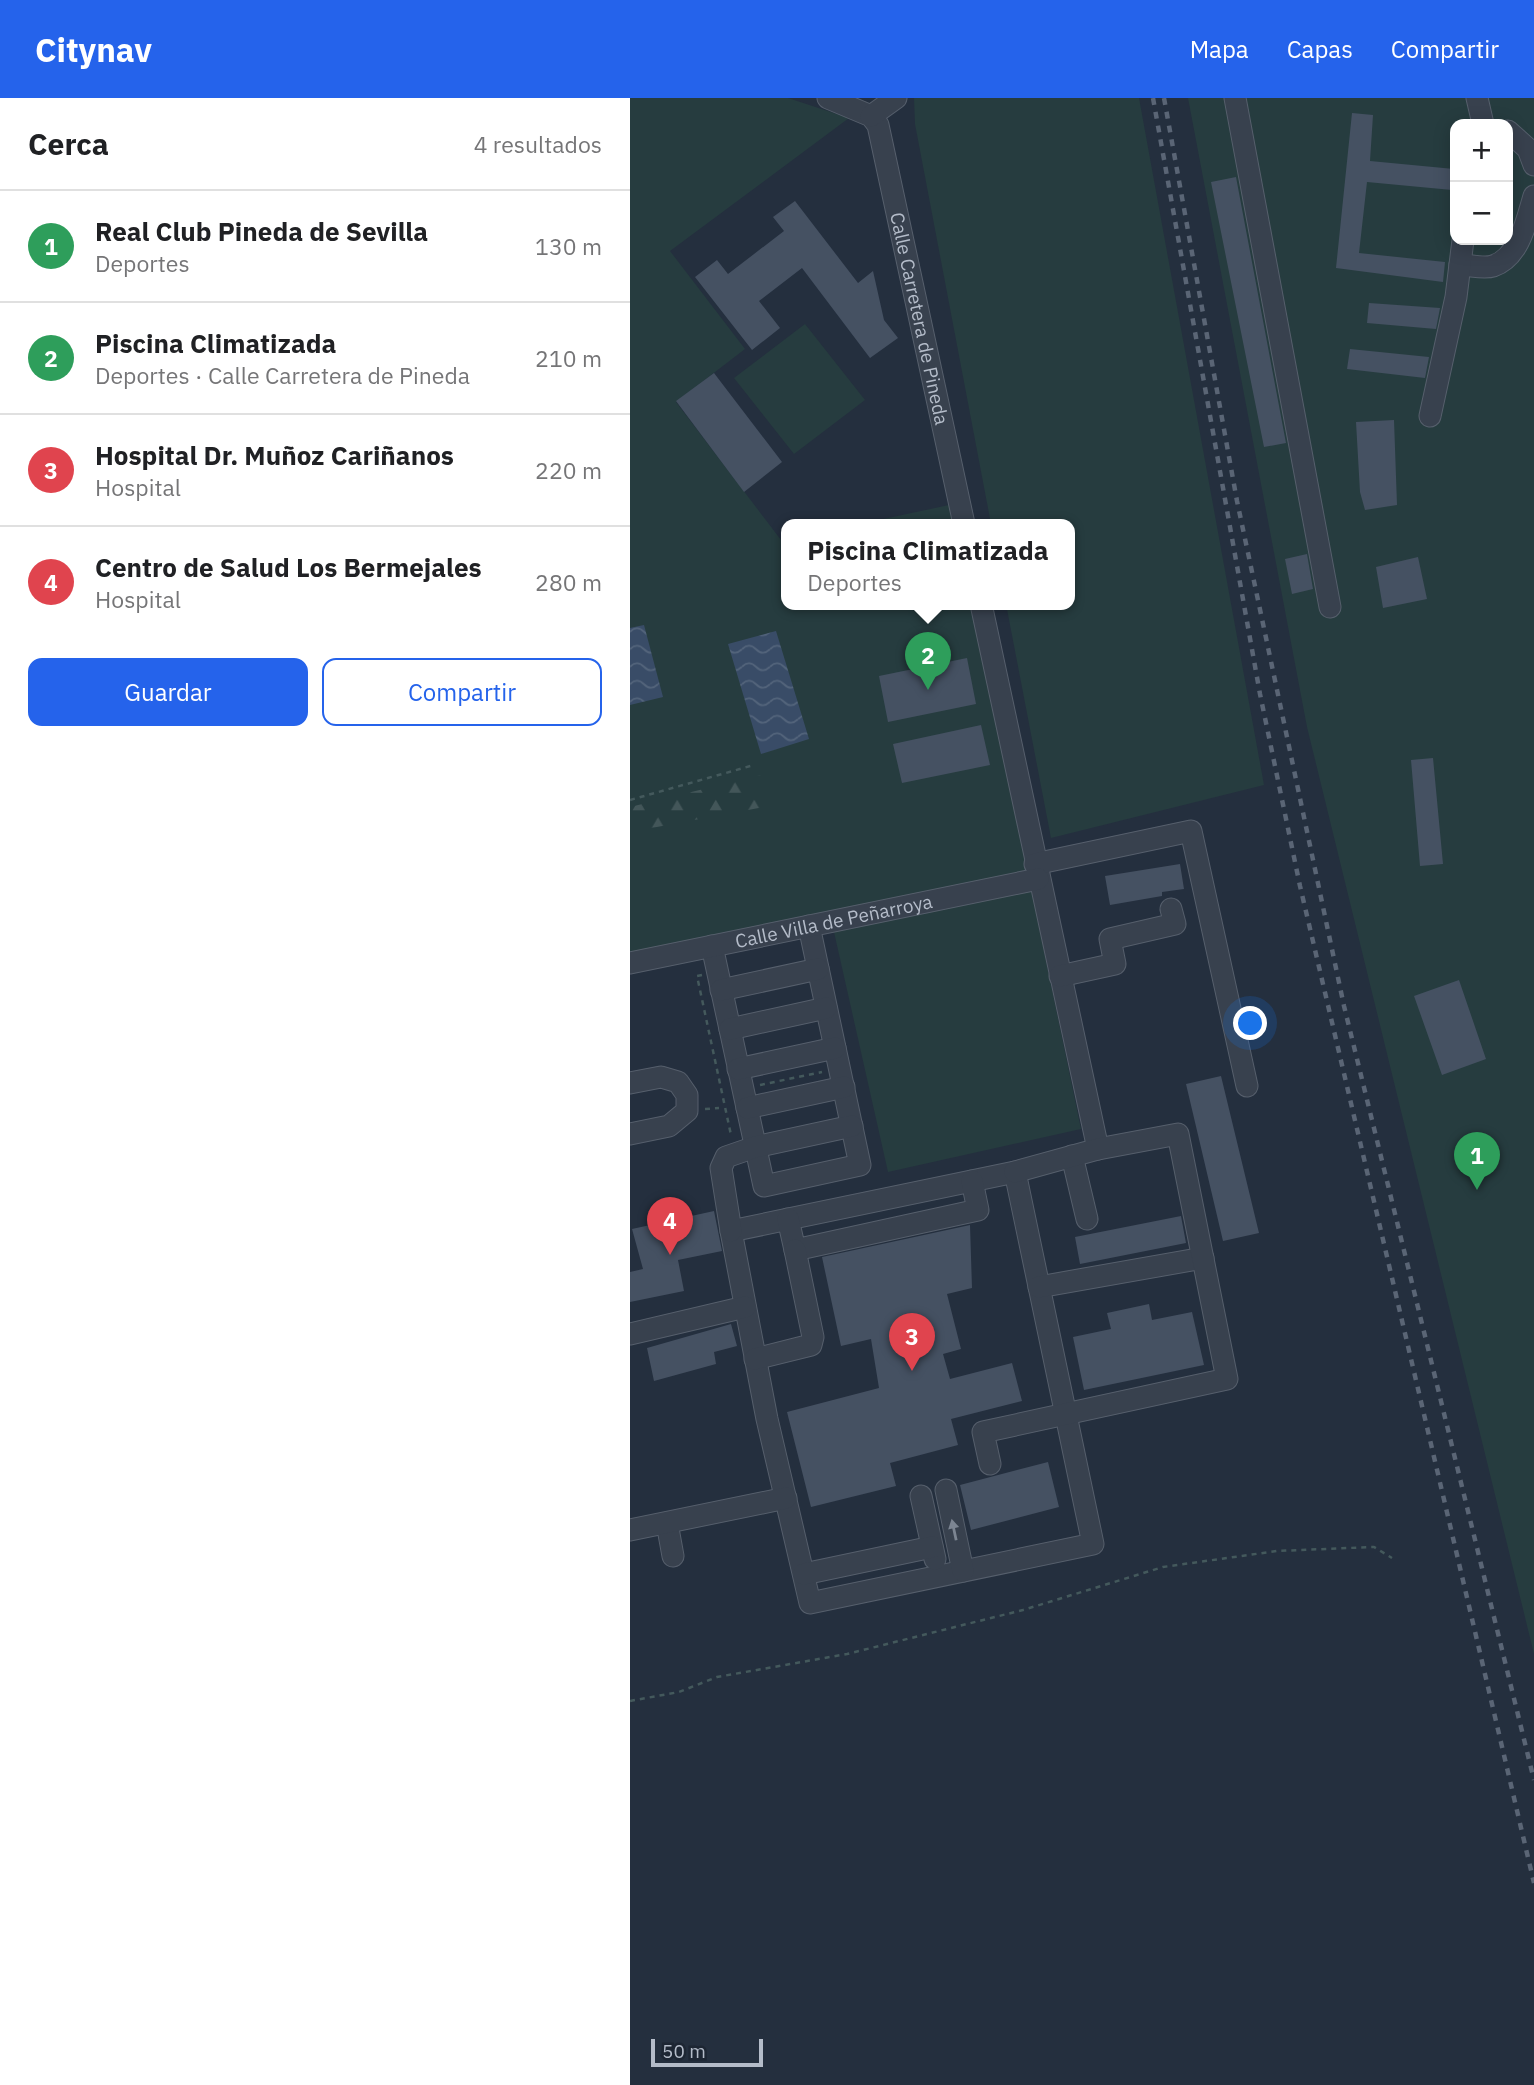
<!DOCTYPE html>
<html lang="es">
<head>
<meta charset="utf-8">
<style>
	body { margin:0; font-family:"IBM Plex Sans",sans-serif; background:#f6f6f6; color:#202124 }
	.controls { position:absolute; right:21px; top:21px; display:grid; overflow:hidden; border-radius:14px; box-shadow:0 4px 18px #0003 }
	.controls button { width:63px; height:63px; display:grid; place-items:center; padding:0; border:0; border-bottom:2px solid #e0e0e0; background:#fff; color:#202124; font:35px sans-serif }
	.scale { position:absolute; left:21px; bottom:18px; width:112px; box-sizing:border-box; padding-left:7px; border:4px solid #b4bcc9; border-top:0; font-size:19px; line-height:24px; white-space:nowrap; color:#b4bcc9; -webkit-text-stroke:5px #1d2633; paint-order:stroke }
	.you { position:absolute; left:621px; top:926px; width:24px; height:24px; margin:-18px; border:5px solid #fff; border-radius:50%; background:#1a73e8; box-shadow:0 0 0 10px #1a73e833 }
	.badge { display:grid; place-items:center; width:46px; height:46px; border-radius:50%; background:#2563eb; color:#fff; font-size:23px; font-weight:700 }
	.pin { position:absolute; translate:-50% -58px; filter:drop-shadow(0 2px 4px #0008) }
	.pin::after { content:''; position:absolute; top:37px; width:24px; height:21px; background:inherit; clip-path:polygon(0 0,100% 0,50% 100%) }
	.popup { position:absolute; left:151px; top:421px; width:294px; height:91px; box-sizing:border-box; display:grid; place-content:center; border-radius:14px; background:#fff; filter:drop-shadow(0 2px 5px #0005); font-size:23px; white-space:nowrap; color:#757577 }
	.popup b { font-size:26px; color:#202124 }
	.popup::after { content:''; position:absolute; left:50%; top:100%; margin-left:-14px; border:14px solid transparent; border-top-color:#fff }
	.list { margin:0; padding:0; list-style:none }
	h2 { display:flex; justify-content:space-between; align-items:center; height:91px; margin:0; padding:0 28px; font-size:30px }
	h2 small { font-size:23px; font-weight:400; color:#757577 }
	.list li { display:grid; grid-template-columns:46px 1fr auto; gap:21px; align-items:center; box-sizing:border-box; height:112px; padding:0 28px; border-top:2px solid #e0e0e0 }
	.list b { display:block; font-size:26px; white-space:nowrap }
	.list p { margin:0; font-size:23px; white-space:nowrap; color:#757577 }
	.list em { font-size:23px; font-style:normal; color:#757577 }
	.actions { display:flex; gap:14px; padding:21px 28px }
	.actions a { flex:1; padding:16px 0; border:2px solid #2563eb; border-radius:14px; text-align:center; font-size:24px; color:#2563eb }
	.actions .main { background:#2563eb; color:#fff }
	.map { position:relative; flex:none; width:904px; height:1987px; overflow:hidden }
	header { display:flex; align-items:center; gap:42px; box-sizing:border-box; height:98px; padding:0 35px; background:#2563eb; color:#fff }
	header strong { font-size:33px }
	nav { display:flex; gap:38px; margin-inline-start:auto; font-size:24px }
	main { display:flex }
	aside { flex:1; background:#fff }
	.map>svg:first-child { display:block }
</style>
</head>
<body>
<header>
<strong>Citynav</strong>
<nav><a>Mapa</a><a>Capas</a><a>Compartir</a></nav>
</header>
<main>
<aside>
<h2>Cerca<small>4 resultados</small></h2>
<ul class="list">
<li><span class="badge" style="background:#2e9e5b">1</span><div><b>Real Club Pineda de Sevilla</b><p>Deportes</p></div><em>130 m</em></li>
<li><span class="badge" style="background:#2e9e5b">2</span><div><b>Piscina Climatizada</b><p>Deportes · Calle Carretera de Pineda</p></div><em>210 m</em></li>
<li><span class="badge" style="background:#e0444e">3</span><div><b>Hospital Dr. Muñoz Cariñanos</b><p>Hospital</p></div><em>220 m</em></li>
<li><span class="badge" style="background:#e0444e">4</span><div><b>Centro de Salud Los Bermejales</b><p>Hospital</p></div><em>280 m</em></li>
</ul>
<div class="actions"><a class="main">Guardar</a><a>Compartir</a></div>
</aside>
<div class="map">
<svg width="904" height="1987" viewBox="0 0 904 1987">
	<defs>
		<pattern id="forest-firs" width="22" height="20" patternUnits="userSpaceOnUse" patternTransform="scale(1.75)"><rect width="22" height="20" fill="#263c3f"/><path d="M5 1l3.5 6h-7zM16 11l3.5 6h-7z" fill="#435659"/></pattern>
		<pattern id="water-waves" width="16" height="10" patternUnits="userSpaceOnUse" patternTransform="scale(1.75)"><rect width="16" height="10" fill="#394c67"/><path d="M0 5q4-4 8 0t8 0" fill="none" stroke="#53647b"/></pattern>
	</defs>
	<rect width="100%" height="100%" fill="#242f3e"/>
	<!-- green -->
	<path fill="#263c3f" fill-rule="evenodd" d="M0,0h158l61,20 -179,133 75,98 -69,53 105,138 5,-1v65h185l59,268 -400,80z
		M284,0h225l125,687 -213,53 -45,-234h64v-80h-79l-76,-400z
		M558,0h346v1556l-227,-927zM825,26h53v116h-53z
		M175,226l60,76 -71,54 -60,-76z
		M319,407l4,19h-93z
		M401,790l50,241 -193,43 -54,-240z"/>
	<!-- forest -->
	<path fill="url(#forest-firs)" d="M131,677l8,31 -139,26v-25z"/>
	<!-- water -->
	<path fill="url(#water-waves)" d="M14,527l19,72 -33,8v-77z
		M146,533l33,108 -48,15 -33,-110z"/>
	<!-- building -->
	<path fill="#455162" d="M722,15l21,2 -3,46 84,8 -2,21 -85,-8 -8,71 86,9 -2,20 -107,-14z
		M606,79l50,266 -22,4 -53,-265z
		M165,103l63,82 15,-12 11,49 14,18 -28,20 -68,-90 -43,33 21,27 -28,22 -57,-73 22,-17 11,14 56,-43 -11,-14z
		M739,205l71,5 -4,21 -69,-6z
		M720,251l79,8 -4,21 -78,-9z
		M84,275l68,89 -38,30 -68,-91z
		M764,322l3,85 -32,5 -5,-18 -4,-70z
		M677,456l6,35 -21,5 -7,-35z
		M788,459l9,42 -44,9 -7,-41z
		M337,560l9,46 -88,18 -9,-46z
		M351,627l9,40 -88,18 -9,-39z
		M803,660l10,106 -23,2 -9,-106z
		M550,766l4,25 -22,3v4l-52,9 -5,-29z
		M829,882l27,79 -44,16 -28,-79z
		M591,978l38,157 -36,8 -37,-157z
		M84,1113l8,40 -44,9 6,31 -54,11v-30l13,-3 -11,-40z
		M551,1118l5,27 -106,21 -5,-27z
		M340,1127l2,63 -25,6 14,55 -18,5 7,25 62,-16 10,38 -71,18 7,26 -68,18 6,23 -85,21 -24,-95 92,-24 -8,-49 -30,7 -19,-89z
		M519,1206l3,16 40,-8 12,53 -120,25 -11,-53 38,-8 -4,-16z
		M101,1226l6,22 -23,6 2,12 -62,17 -7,-33z
		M418,1364l11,45 -88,23 -11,-45z"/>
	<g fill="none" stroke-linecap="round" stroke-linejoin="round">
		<!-- minor casing -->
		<g stroke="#565f6c" stroke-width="23">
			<g id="minor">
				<path id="s1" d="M198,0l43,18 7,9 86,399"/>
				<path d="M605,0l95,509"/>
				<path d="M847,0l6,26"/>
				<path d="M241,18l25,-18"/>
				<path d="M878,33l20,18 6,16"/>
				<path d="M830,167c10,0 24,4 33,1 27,-9 34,-47 41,-70"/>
				<path d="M800,318l26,-119 7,-57"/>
				<path d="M351,506l117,545"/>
				<path d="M405,766l156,-33 56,255"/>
				<path d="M82,848l52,240 96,-21 -51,-239"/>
				<path id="s2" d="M0,865l408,-84"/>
				<path d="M430,878l55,-12 -5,-25 65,-15 -4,-15"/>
				<path d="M91,892l97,-21"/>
				<path d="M100,931l96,-21"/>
				<path d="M108,971l97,-21"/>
				<path d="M0,985l31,-6 17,5 9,13v16l-18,15 -39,8"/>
				<path d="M117,1010l97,-21"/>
				<path d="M442,1058l15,63"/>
				<path d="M385,1074l78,372 -283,59 -43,-184 -36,-188z"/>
				<path d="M158,1121l7,31 183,-40 -6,-29"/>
				<path d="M101,1133l-10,-63 5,-11 29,-10 97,-21"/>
				<path d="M409,1189l164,-29"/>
				<path d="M0,1236l115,-27"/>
				<path d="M125,1261l56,-14 2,-8 -18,-87"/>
				<path d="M360,1366l-7,-32 244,-53 -49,-245 -80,15 -83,23"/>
				<path d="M316,1392l17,81"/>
				<path d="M291,1398l14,63"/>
				<path d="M37,1425l6,33"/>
				<path d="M0,1432l156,-32"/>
				<path d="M174,1476l128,-27"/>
			</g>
		</g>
		<!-- path -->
		<path stroke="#44595c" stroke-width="2.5" stroke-dasharray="5 5" stroke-linecap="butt" d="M0,702l124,-35
			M72,877l-5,1 34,159
			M130,987l62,-13
			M75,1011l14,-1
			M0,1603l49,-9 38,-15 130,-23 176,-44 140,-43 114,-16 71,-3 26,-1 18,11"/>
		<!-- minor -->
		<use href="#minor" stroke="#38414e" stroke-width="21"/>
		<!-- rail -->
		<path stroke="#5a6575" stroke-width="4.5" stroke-dasharray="7 7" stroke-linecap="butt" d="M523,0l107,596 40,192 234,997
			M534,0l73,403 107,505 190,774"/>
	</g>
	<!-- one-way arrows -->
	<defs><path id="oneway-solid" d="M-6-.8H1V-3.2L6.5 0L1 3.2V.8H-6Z" transform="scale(1.75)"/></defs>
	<use fill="#7c8592" href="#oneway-solid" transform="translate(324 1432) rotate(-102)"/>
	<g text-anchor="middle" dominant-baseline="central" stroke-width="7" stroke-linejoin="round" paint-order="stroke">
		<!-- street labels -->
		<g font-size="19" fill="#b4bcc9" stroke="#1d2633">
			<text stroke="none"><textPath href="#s1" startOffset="256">Calle Carretera de Pineda</textPath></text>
			<text stroke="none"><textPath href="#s2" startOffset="208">Calle Villa de Peñarroya</textPath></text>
		</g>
	</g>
</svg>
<div class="controls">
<button>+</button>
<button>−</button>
</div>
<div class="scale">50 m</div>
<div class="you"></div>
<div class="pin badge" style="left:847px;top:1092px;background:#2e9e5b">1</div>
<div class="pin badge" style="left:298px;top:592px;background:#2e9e5b">2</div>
<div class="popup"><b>Piscina Climatizada</b>Deportes</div>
<div class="pin badge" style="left:282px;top:1273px;background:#e0444e">3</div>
<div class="pin badge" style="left:40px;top:1157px;background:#e0444e">4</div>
</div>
</main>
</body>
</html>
